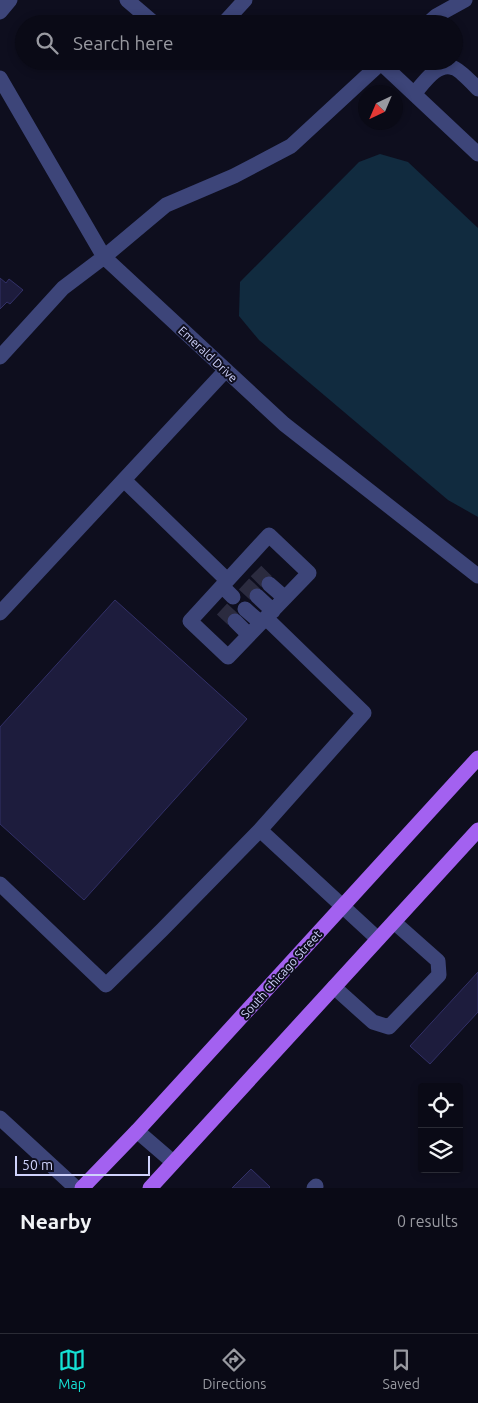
<!DOCTYPE html>
<html lang="en">
<head>
<meta charset="utf-8">
<style>
	body { margin:0; font-family:Ubuntu,sans-serif; background:#13131f; color:#f1f3f6 }
	.controls { position:absolute; right:15px; bottom:15px; display:grid; overflow:hidden; border-radius:5px; box-shadow:0 2px 8px #0003 }
	.controls button { width:45px; height:45px; display:grid; place-items:center; padding:0; border:0; border-bottom:1px solid #2a2b35; background:#0a0a16; color:#f1f3f6; font:25px sans-serif }
	.compass { position:absolute; left:358px; top:85px; width:45px; height:45px; border-radius:50%; background:#0a0a16; box-shadow:0 2px 8px #0003; rotate:224deg }
	.scale { position:absolute; left:15px; bottom:12px; width:135px; box-sizing:border-box; padding-left:5px; border:2px solid #cfd2fb; border-top:0; font-size:14px; line-height:18px; white-space:nowrap; color:#cfd2fb; -webkit-text-stroke:4px #0e0e1e; paint-order:stroke }
	.list { margin:0; padding:0; list-style:none }
	h2 { display:flex; justify-content:space-between; align-items:center; height:65px; margin:0; padding:0 20px; font-size:21px }
	h2 small { font-size:16px; font-weight:400; color:#999aa1 }
	.icon { flex:none; width:28px; height:28px; fill:none; stroke:currentColor; stroke-width:2; stroke-linecap:round; stroke-linejoin:round }
	.map { position:relative; flex:none; width:478px; height:1188px; overflow:hidden }
	.search { position:absolute; background:#0a0a16; box-shadow:0 2px 8px #0003; left:15px; right:15px; top:15px; height:55px; display:flex; align-items:center; gap:12px; box-sizing:border-box; padding:0 18px; border-radius:28px; color:#999aa1; font-size:19px }
	.sheet { height:145px; background:#0a0a16 }
	nav { display:flex; justify-content:space-around; align-items:center; box-sizing:border-box; height:70px; border-top:1px solid #2a2b35; background:#0a0a16; font-size:14px; color:#999aa1 }
	nav a { display:grid; justify-items:center; gap:2px }
	nav .on { color:#15e1d4 }
	.map>svg:first-child { display:block }
</style>
</head>
<body>
<div class="map">
<svg width="478" height="1188" viewBox="0 0 478 1188">
	<rect width="100%" height="100%" fill="#0e0e1e"/>
	<!-- water -->
	<path fill="#112b3f" d="M380,154l28,8 70,66v289l-30,-17 -189,-160 -20,-24 1,-34 119,-120z"/>
	<!-- building -->
	<path fill="#1d1c3d" stroke="#323067" d="M0,278l6,5 3,-4 14,11 -13,14 -3,-2 -7,7z
		M115,600l132,119 -163,181 -84,-76v-97z
		M478,972v40l-48,52 -20,-18z
		M251,1169l19,18 -1,1h-37z"/>
	<g fill="none" stroke-linecap="round" stroke-linejoin="round">
		<!-- minor-tunnel -->
		<path stroke="#2b2b3f" stroke-width="15" stroke-dasharray="15 8" stroke-linecap="butt" d="M256,571l13,13
			M244,584l13,12
			M222,609l13,12"/>
		<!-- minor -->
		<path stroke="#3d4579" stroke-width="15" d="M127,0l28,24
			M0,12l10,-12
			M223,24l22,-24
			M427,24l9,-8 29,-16
			M381,63l97,91
			M0,78l104,179 180,167 194,152
			M414,94c9,-10 23,-33 40,-26 6,2 19,16 24,21
			M0,357l63,-69 41,-31 62,-52 68,-29 57,-30 92,-85
			M124,480l103,100
			M269,535l40,38 -81,84 -38,-36z
			M269,584l16,14
			M222,586l11,11
			M257,596l16,15
			M245,609l16,14
			M0,613l226,-243
			M235,621l14,14
			M260,830l104,-117 -98,-95
			M0,884l106,101 56,-55 98,-100 118,109
			M334,987l39,35 16,5 50,-52 -1,-14 -44,-39
			M0,1118l76,70
			M137,1131l36,31
			M314,1188l2,-2"/>
		<!-- major -->
		<path stroke="#a361f0" stroke-width="15" d="M82,1188l55,-57 341,-373
			M150,1188l328,-358"/>
	</g>
	<g text-anchor="middle" dominant-baseline="central" stroke-width="4" stroke-linejoin="round" paint-order="stroke">
		<!-- street labels -->
		<g font-size="12" fill="#cfd2fb" stroke="#0e0e1e">
			<text transform="translate(208 354) rotate(43)">Emerald Drive</text>
			<text transform="translate(281 974) rotate(-48)">South Chicago Street</text>
		</g>
	</g>
</svg>
<div class="controls">
<button><svg class="icon" aria-label="locate" viewBox="0 0 24 24"><circle cx="12" cy="12" r="6"/><path d="M12 2v4M12 18v4M2 12h4M18 12h4"/></svg></button>
<button><svg class="icon" aria-label="layers" viewBox="0 0 24 24"><path d="M12 4l9 5-9 5-9-5zM3 14l9 5 9-5"/></svg></button>
</div>
<svg class="compass" viewBox="-18 -18 36 36"><path d="M0-13l5 13h-10z" fill="#e53935"/><path d="M0 13l5-13h-10z" fill="#999aa1"/></svg>
<div class="scale">50 m</div>
<div class="search"><svg class="icon" aria-label="search" viewBox="0 0 24 24"><circle cx="10" cy="10" r="6"/><path d="M15 15l6 6"/></svg>Search here</div>
</div>
<section class="sheet">
<h2>Nearby<small>0 results</small></h2>
<ul class="list">
</ul>
</section>
<nav>
<a class="on"><svg class="icon" aria-label="map" viewBox="0 0 24 24"><path d="M3 6l6-2 6 2 6-2v14l-6 2-6-2-6 2zM9 4v14M15 6v14"/></svg>Map</a>
<a><svg class="icon" aria-label="directions" viewBox="0 0 24 24"><path d="M12 3l9 9-9 9-9-9zM9 14v-3h6M13 9l2 2-2 2"/></svg>Directions</a>
<a><svg class="icon" aria-label="saved" viewBox="0 0 24 24"><path d="M7 4h10v16l-5-4-5 4z"/></svg>Saved</a>
</nav>
</body>
</html>
